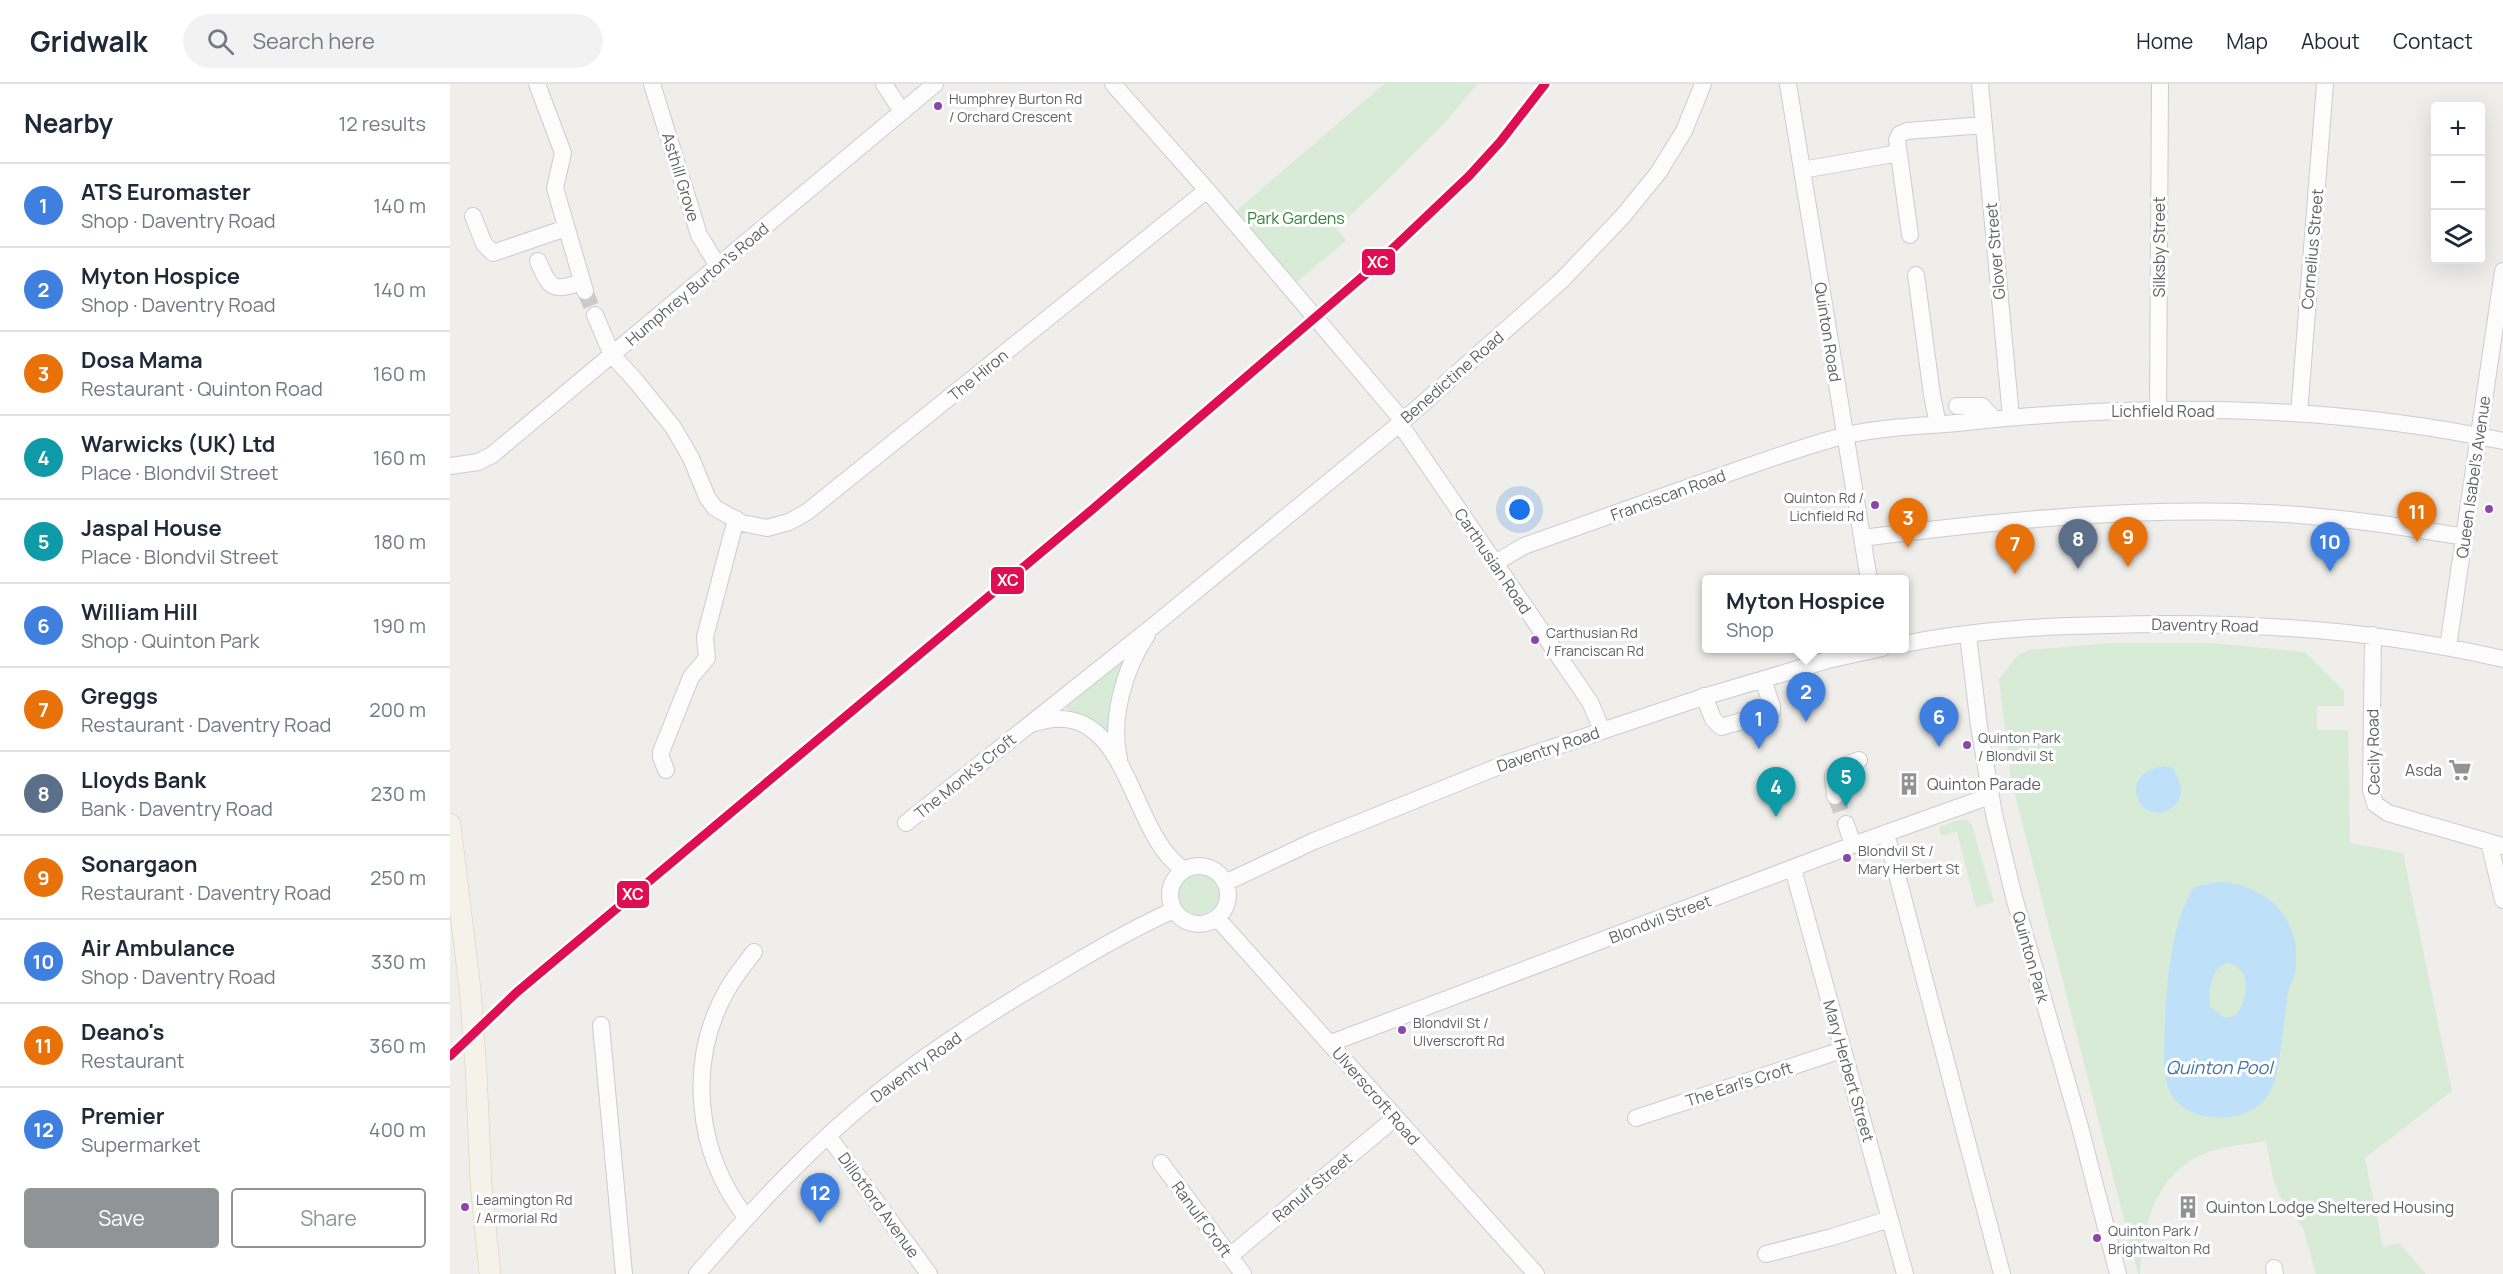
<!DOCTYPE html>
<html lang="en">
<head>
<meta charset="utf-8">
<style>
	body { margin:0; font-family:Manrope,sans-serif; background:#f2f2f3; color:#1f2937 }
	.controls { position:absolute; right:18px; top:18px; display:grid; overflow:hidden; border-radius:6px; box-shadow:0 6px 24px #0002 }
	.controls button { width:54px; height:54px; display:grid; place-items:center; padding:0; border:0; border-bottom:2px solid #e0e1e3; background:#fff; color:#1f2937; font:30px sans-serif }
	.you { position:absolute; left:1070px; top:426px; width:21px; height:21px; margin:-15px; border:4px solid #fff; border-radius:50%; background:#1a73e8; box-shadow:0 0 0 9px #1a73e833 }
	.badge { display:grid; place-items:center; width:39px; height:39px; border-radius:50%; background:#919496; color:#fff; font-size:20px; font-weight:700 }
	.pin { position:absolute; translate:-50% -50px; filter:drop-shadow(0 2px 3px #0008) }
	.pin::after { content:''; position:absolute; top:32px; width:21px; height:18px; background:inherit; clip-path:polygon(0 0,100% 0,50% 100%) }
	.popup { position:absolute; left:1252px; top:491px; width:207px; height:78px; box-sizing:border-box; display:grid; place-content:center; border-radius:6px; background:#fff; filter:drop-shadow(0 2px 4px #0005); font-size:20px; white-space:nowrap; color:#747a83 }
	.popup b { font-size:22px; color:#1f2937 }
	.popup::after { content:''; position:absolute; left:50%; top:100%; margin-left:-12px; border:12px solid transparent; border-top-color:#fff }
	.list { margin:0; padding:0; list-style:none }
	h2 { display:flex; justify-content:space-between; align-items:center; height:78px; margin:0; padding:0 24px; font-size:26px }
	h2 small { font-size:20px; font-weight:400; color:#747a83 }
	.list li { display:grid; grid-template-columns:39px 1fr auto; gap:18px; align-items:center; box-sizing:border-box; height:84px; padding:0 24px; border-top:2px solid #e0e1e3 }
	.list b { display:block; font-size:22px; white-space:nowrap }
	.list p { margin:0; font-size:20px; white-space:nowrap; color:#747a83 }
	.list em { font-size:20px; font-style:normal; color:#747a83 }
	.actions { display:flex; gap:12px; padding:18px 24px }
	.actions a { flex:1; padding:14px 0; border:2px solid #919496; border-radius:6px; text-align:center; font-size:21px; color:#919496 }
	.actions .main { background:#919496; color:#fff }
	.icon { flex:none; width:33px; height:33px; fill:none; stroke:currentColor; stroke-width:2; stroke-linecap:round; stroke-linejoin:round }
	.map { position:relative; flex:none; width:2053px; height:1190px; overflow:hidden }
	header { display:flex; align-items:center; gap:36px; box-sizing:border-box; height:84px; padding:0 30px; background:#fff; border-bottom:2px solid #e0e1e3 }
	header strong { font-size:28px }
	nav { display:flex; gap:33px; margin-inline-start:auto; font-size:21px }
	.search { width:420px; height:54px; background:#f2f2f3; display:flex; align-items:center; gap:15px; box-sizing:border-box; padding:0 21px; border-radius:33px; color:#747a83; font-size:22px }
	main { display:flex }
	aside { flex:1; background:#fff }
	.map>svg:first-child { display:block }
</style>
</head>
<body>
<header>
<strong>Gridwalk</strong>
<div class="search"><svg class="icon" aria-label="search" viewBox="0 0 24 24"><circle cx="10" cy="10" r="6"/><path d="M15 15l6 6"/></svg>Search here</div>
<nav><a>Home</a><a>Map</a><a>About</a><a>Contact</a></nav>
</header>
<main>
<aside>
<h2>Nearby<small>12 results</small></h2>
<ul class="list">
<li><span class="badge" style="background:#3f7fe0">1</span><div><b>ATS Euromaster</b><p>Shop · Daventry Road</p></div><em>140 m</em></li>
<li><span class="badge" style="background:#3f7fe0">2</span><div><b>Myton Hospice</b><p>Shop · Daventry Road</p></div><em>140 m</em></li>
<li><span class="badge" style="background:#e8710a">3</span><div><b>Dosa Mama</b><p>Restaurant · Quinton Road</p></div><em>160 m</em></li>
<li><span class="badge" style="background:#0f9aa8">4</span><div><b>Warwicks (UK) Ltd</b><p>Place · Blondvil Street</p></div><em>160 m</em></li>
<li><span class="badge" style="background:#0f9aa8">5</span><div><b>Jaspal House</b><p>Place · Blondvil Street</p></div><em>180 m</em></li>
<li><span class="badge" style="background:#3f7fe0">6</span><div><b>William Hill</b><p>Shop · Quinton Park</p></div><em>190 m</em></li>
<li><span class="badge" style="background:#e8710a">7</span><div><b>Greggs</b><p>Restaurant · Daventry Road</p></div><em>200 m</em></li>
<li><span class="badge" style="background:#5c6f8a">8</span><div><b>Lloyds Bank</b><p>Bank · Daventry Road</p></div><em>230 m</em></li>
<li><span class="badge" style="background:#e8710a">9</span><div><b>Sonargaon</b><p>Restaurant · Daventry Road</p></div><em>250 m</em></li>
<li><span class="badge" style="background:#3f7fe0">10</span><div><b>Air Ambulance</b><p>Shop · Daventry Road</p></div><em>330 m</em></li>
<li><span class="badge" style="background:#e8710a">11</span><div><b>Deano's</b><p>Restaurant</p></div><em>360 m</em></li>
<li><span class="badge" style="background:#3f7fe0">12</span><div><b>Premier</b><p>Supermarket</p></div><em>400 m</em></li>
</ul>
<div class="actions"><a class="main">Save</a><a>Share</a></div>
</aside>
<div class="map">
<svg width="2053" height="1190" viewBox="0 0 2053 1190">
	<rect width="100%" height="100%" fill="#efeeea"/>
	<!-- green -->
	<path fill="#d8ebd6" d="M934,0h93l-33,40 -107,105 9,12 -51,42 -57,-66 -2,-6z
		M1661,559h100l94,9 39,39v15h-27v24h31l2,113 53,10 49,238 -87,67 18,89 16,-4 27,31h-110l-13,-46 -24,-33 -6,-17 -7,-37c-21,4 -48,5 -67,15 -45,21 -57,74 -59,118h-2l-127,-495 -12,-100 19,-24 11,-5z
		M672,577l3,2 -17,67h-4l-16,-11 -21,-7v-7z
		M1509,736h8l5,5 22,77 -18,5 -19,-75 -16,4 -2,-9z
		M726 812a22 22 0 1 1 44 0a22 22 0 1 1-44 0Z"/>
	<!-- water -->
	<path fill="#bfe0f9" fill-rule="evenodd" d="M1714,682l9,2c3,7 8,13 8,21 0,8 -4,16 -11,20 -29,18 -56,-35 -6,-43z
		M1767,798c42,0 81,31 79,75 0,12 0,20 -7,30 -5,27 -8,85 -19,105 -15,30 -68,33 -91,12 -13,-12 -15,-32 -15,-48 1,-50 3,-127 30,-169zM1780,879c23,8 18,38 5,53l-10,2 -15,-11c-1,-16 0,-42 20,-44z"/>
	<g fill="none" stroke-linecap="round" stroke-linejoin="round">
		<!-- minor-tunnel -->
		<path stroke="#cbcbca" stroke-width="16" stroke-dasharray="16 8" stroke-linecap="butt" d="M135,207l10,24
			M1385,712l11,28"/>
		<!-- minor casing -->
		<g stroke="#cbcccc" stroke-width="18">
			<path id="minor" d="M87,0l26,69 -8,35 30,103
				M202,0l47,151 19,31
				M434,0l18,28
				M663,0l94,106 196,231
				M1338,0l81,496
				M1530,0l31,333
				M1352,86l97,-17
				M23,132l11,28 9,9 73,-25
				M1460,151l-13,-95 3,-6 7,-3 77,-6
				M88,177c12,28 14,31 44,21
				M1466,191l16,120 6,30
				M145,231l17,40 23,25 38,47 18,31 16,39 8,11 27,15 25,5 22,-6 18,-10 400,-322
				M1507,322h25l12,13
				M1708,326l2,-326
				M1849,329l26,-329
				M950,340l190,278 12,28
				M0,382l28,-4 14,-7 443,-371
				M1412,454c134,-17 269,-31 404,-25 67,3 133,13 199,24
				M1045,479l29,-17c62,-22 123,-44 185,-66 44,-15 88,-32 134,-44 36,-9 86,-10 124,-14 178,-19 361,-18 536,19
				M1518,551l11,91 15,88 20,83 66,230 38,147
				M1923,551l-2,155 4,14 13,9 115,33
				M1455,560c66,-14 136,-18 204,-19 132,-4 265,4 394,34
				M1998,563l55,-376
				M1254,612l9,23 8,8 46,-13 5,-3v-4l-9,-28
				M582,640c98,-34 95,110 152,146
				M669,675c-9,-40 5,-90 28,-124
				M216,686l-5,-13v-5l30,-75 16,-19 -2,-21 31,-118
				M1385,712l-2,-20 9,-9 17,-7
				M456,739l246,-196 251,-206 159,-141 61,-64 35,-43 26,-42 19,-47
				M1396,740l7,21
				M1436,749l116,441
				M2039,758l14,58
				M720 811a29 29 0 1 1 58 0a29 29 0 1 1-58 0Z
				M1343,785l112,405
				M775,799l89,-42 193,-78 193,-65 128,-38 54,-12
				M767,834l319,356
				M151,941l23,249
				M881,959l522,-198 137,-49
				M1186,1034l206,-68
				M379,1053l100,137
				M711,1079l82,111
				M296,1133c-50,-64 -60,-155 -19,-227 8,-14 18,-26 27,-38
				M1316,1170l66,-17 58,-18
				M780,1172l165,-138
				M1824,1184l1,6
				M247,1190c56,-65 116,-130 183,-183 58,-46 122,-86 186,-123 35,-21 70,-41 108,-58"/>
		</g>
		<!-- major casing -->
		<g stroke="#d7ceb8" stroke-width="22">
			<path id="major" d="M0,740l20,165 6,80 5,115 9,90"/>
		</g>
		<!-- minor -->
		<use href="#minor" stroke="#fdfcfc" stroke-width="16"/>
		<!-- major -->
		<use href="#major" stroke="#f4f2e9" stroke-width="21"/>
		<!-- rail-1 casing -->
		<g stroke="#fff" stroke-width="14">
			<path id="rail-1" d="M0,972l67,-64 577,-484 274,-236 101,-96 31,-34 45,-58"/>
		</g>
		<!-- rail-1 -->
		<use href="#rail-1" stroke="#df0d52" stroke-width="9"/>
	</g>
	<!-- icons -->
	<defs>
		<g id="supermarket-bare" transform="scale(1.8)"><path d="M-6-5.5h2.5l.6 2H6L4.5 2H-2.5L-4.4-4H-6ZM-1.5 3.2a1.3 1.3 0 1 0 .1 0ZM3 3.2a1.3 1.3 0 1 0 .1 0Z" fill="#919496" stroke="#fff" stroke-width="2.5" paint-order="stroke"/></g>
		<g id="building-bare" transform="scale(1.8)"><path d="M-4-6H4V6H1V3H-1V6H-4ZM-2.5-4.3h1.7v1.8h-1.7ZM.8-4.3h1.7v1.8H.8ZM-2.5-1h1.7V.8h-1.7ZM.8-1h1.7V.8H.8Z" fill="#919496" stroke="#fff" stroke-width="2.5" paint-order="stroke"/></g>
	</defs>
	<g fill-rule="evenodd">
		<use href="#supermarket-bare" x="2010" y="686"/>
		<use href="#building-bare" x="1459" y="700"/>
		<use href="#building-bare" x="1738" y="1123"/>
	</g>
	<!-- markers -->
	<g fill="#8e44ad" stroke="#fff" stroke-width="2">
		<circle cx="488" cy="22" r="5"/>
		<circle cx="1425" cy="421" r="5"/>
		<circle cx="2039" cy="425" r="5"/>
		<circle cx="1085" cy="556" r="5"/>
		<circle cx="1517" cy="661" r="5"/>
		<circle cx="1397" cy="774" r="5"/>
		<circle cx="952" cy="946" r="5"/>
		<circle cx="15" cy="1123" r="5"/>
		<circle cx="1647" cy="1154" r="5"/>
	</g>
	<g text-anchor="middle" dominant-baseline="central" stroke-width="6" stroke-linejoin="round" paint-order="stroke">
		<!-- bus labels -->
		<g font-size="14" fill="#5f6368" stroke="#fff" text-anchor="start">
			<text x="499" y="14">Humphrey Burton Rd<tspan x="499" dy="18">/ Orchard Crescent</tspan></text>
			<text x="1414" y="413" text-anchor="end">Quinton Rd /<tspan x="1414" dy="18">Lichfield Rd</tspan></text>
			<text x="1096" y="548">Carthusian Rd<tspan x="1096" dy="18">/ Franciscan Rd</tspan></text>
			<text x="1528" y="653">Quinton Park<tspan x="1528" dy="18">/ Blondvil St</tspan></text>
			<text x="1408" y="766">Blondvil St /<tspan x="1408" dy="18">Mary Herbert St</tspan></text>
			<text x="963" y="938">Blondvil St /<tspan x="963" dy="18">Ulverscroft Rd</tspan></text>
			<text x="26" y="1115">Leamington Rd<tspan x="26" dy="18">/ Armorial Rd</tspan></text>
			<text x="1658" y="1146">Quinton Park /<tspan x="1658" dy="18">Brightwalton Rd</tspan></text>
		</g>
		<!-- street labels -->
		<g font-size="16" fill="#5f6368" stroke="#fff">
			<text transform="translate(231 93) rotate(73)">Asthill Grove</text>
			<text transform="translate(1709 163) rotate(-90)">Silksby Street</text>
			<text transform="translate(1862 165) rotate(-85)">Cornelius Street</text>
			<text transform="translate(1545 167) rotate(-95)">Glover Street</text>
			<text transform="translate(247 200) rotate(-40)">Humphrey Burton's Road</text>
			<text transform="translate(1378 248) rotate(81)">Quinton Road</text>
			<text transform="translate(528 291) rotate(-39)">The Hiron</text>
			<text transform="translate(1002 293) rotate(-41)">Benedictine Road</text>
			<text x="1713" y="327">Lichfield Road</text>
			<text transform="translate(2023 393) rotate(-82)">Queen Isabel's Avenue</text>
			<text transform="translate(1218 411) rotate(-20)">Franciscan Road</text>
			<text transform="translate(1043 477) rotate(56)">Carthusian Road</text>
			<text transform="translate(1755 541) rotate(1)">Daventry Road</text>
			<text transform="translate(1098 665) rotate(-19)">Daventry Road</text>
			<text transform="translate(1923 668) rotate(-91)">Cecily Road</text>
			<text transform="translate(515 692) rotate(-39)">The Monk's Croft</text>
			<text transform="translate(1210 835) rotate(-21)">Blondvil Street</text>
			<text transform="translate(1581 873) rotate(74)">Quinton Park</text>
			<text transform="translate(466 983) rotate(-36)">Daventry Road</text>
			<text transform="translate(1399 987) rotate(74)">Mary Herbert Street</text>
			<text transform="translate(1289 1000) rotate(-18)">The Earl's Croft</text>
			<text transform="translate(926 1012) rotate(49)">Ulverscroft Road</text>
			<text transform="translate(862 1103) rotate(-40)">Ranulf Street</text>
			<text transform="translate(429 1121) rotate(54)">Dillotford Avenue</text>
			<text transform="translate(752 1135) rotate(54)">Ranulf Croft</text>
		</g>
		<!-- park labels -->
		<g font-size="16" fill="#348238" stroke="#fff">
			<text x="846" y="134">Park Gardens</text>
		</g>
		<!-- poi labels -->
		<g font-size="16" fill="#5f6368" stroke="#fff" text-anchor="start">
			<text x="1992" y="686" text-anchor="end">Asda</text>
			<text x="1477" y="700">Quinton Parade</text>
			<text x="1756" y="1123">Quinton Lodge Sheltered Housing</text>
		</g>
		<!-- water labels -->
		<g font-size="18" font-style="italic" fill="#4174aa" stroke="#fff">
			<text x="1769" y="983">Quinton Pool</text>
		</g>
	</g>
	<g stroke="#fff" stroke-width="2">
		<rect x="911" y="164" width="35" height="28" rx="6" fill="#df0d52"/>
		<rect x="540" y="482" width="35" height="29" rx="6" fill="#df0d52"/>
		<rect x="166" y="796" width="34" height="29" rx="6" fill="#df0d52"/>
	</g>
	<g font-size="16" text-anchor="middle" font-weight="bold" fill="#fff">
		<text x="928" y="184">XC</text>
		<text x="558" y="502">XC</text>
		<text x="183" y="816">XC</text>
	</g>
</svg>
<div class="controls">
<button>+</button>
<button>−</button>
<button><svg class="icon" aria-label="layers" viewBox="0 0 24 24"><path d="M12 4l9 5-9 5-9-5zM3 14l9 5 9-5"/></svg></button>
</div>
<div class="you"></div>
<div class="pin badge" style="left:1309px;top:665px;background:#3f7fe0">1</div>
<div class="pin badge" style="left:1356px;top:638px;background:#3f7fe0">2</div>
<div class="popup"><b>Myton Hospice</b>Shop</div>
<div class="pin badge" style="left:1458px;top:464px;background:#e8710a">3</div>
<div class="pin badge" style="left:1326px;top:733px;background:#0f9aa8">4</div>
<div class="pin badge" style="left:1396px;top:723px;background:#0f9aa8">5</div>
<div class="pin badge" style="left:1489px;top:663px;background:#3f7fe0">6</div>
<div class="pin badge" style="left:1565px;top:490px;background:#e8710a">7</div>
<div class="pin badge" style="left:1628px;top:485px;background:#5c6f8a">8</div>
<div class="pin badge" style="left:1678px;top:483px;background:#e8710a">9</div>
<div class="pin badge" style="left:1880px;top:488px;background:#3f7fe0">10</div>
<div class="pin badge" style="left:1967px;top:458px;background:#e8710a">11</div>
<div class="pin badge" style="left:370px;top:1139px;background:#3f7fe0">12</div>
</div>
</main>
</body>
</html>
